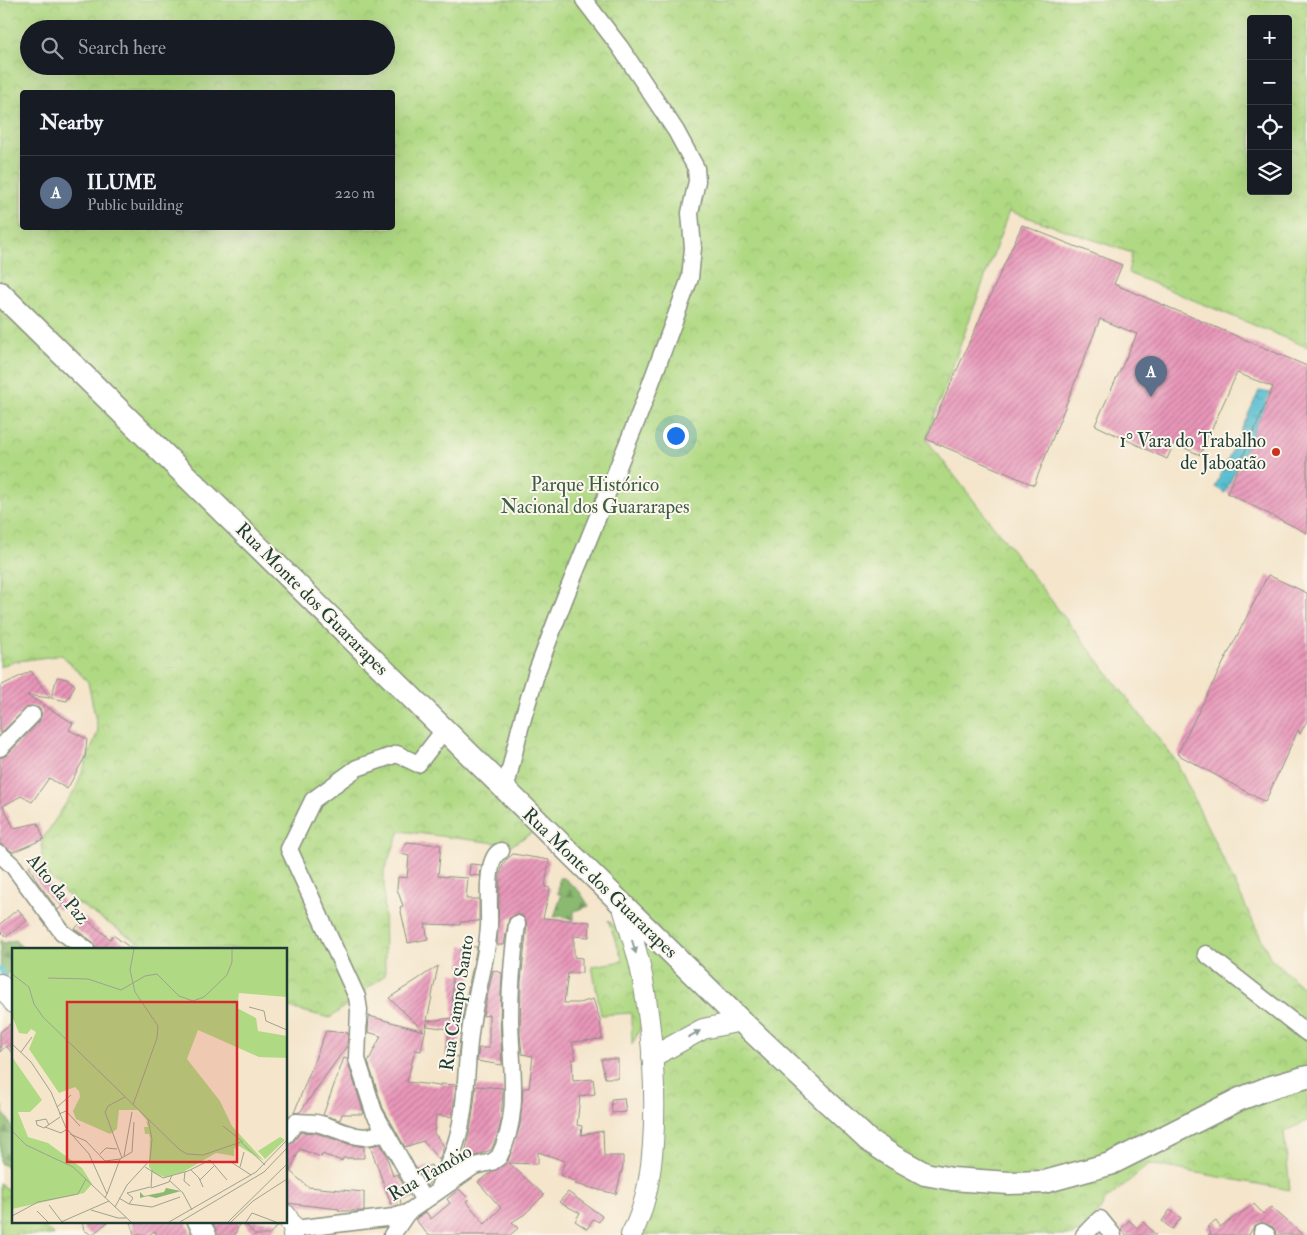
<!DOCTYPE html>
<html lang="en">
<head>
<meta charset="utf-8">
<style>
	body { margin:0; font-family:"IM FELL Double Pica",serif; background:#242831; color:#f1f3f6 }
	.controls { position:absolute; right:15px; top:15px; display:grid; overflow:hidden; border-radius:5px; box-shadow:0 5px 20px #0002 }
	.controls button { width:45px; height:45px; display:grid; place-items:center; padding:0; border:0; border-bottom:1px solid #363941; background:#171b24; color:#f1f3f6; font:25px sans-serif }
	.you { position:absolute; left:675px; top:435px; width:18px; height:18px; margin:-12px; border:4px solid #fff; border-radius:50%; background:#1a73e8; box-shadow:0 0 0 8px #1a73e833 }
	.badge { display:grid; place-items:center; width:32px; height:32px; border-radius:50%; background:#c8321e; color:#fff; font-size:16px; font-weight:700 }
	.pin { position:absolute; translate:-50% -41px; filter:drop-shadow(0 1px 2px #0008) }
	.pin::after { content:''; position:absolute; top:26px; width:18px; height:15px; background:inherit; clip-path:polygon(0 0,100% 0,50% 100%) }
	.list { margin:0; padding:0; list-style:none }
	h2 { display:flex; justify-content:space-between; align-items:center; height:65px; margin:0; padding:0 20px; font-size:21px }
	h2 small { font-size:16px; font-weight:400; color:#9ea1a6 }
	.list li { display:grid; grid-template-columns:32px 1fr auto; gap:15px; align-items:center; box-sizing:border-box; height:75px; padding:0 20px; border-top:1px solid #363941 }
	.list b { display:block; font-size:19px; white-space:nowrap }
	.list p { margin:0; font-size:16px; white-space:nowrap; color:#9ea1a6 }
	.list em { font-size:16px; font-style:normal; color:#9ea1a6 }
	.icon { flex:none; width:28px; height:28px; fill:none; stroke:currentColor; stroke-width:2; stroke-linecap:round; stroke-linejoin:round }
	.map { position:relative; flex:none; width:1307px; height:1235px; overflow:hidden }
	.search { position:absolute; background:#171b24; box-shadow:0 5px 20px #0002; left:20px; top:20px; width:375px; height:55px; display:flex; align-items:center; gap:12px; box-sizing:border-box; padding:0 18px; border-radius:28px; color:#9ea1a6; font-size:19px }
	.panel { position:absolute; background:#171b24; box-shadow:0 5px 20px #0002; left:20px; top:90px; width:375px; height:140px; border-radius:5px }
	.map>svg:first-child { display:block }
</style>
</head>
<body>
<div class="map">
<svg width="1307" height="1235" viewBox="0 0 1307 1235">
	<defs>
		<pattern id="forest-firs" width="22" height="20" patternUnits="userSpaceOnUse" patternTransform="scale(1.25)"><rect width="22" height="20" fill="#8cb971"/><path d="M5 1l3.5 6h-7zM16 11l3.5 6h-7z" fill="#72985e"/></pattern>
		<pattern id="park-crowns" width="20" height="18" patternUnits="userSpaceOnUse" patternTransform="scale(1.25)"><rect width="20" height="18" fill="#b0d983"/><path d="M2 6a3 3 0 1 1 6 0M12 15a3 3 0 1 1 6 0" fill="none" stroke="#97bb72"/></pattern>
		<pattern id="water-ripples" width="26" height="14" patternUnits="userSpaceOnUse" patternTransform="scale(1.25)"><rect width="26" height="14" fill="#52bccf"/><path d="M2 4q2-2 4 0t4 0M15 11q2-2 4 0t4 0" fill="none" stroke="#439aa9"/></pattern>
		<pattern id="building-hatch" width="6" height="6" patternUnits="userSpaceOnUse" patternTransform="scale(1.25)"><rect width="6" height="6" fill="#e996b9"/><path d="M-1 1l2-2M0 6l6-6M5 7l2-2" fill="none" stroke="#bc7c97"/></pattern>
	</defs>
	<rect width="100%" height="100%" fill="#fbf7ec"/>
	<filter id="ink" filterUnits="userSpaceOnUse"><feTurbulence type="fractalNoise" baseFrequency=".02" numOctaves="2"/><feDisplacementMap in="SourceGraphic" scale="10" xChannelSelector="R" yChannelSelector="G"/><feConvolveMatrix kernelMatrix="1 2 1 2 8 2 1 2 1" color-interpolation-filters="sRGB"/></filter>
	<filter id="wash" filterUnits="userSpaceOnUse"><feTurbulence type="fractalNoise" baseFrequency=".0096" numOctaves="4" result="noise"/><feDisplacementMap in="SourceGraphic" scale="20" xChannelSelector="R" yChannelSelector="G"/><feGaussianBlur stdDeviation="1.12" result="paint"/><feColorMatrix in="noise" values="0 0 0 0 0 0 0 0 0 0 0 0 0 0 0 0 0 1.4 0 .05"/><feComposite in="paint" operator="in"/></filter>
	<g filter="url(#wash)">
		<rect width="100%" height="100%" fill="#f4e5cb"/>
		<!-- forest -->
		<path fill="url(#forest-firs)" stroke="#567b52" d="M559,878h5l16,14 9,14 -15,5v9l-11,-4 -9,1 8,-23h-4z
			M0,940l4,3 11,-3 9,9h-10v21l-13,8z
			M0,1103l3,3v7c15,15 9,35 4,54l-7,-4z"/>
		<!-- park -->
		<path fill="url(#park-crowns)" stroke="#688b5c" fill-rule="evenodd" d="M0,0h1307v347l-179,-74 4,-20 -123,-42 -83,228 250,322 94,196 37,35v129l-23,11 6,58 -141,-26 -45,38 -6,12 -15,15 -10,6h-449l11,-27 14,-94 -7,-89 -10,20 -1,-32 -30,2 -9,-49 31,-5 -15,-41 26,25 -13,-44 -80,-74 -29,18 -112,-14 -16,40 1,104 -55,43 -44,-11v-58h-138l-78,-51 -28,-29v-29l34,-52 22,-57 -10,-49 -26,-27 -51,7 -11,5zM1251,19h37v172h-37zM29,29h357v37h-357zM22,92h370v136h-370z
			M0,1183l14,14v24h24l16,14h-54z"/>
		<!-- water -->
		<path fill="url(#water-ripples)" stroke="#387c82" d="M1259,391l12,2 -46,100 -10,-6z"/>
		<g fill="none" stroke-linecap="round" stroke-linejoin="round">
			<!-- stream -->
			<path stroke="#52bccf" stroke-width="4.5" d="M0,969l5,9"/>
		</g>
		<g id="blocks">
			<!-- building -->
			<path fill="url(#building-hatch)" d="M1022,225l100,40 -8,19 193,82v167l-80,-40 46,-106 -36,-14 -37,82 -26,-12 -7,16 -72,-34 42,-91 -37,-15 -66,166 -108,-46z
				M1268,575l39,18v128l-7,13 -2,-4 -33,72 -88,-48z
				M31,671l19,27 -23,-3 46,28 -4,7 18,9 -2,18 -18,32 -18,-11 -17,24 -11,-6 -18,10 11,22 24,-5 6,16 -31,13 -13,-8v-86l7,-3 32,-33 3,-9 -3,-5 -10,-2 -29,28v-48z
				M57,677l10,2 8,6 -8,16 -16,-3z
				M407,842l34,3 -3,31 30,2 -2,21h13v22l-19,1v3l-35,-1 3,15 -20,4 -8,-36 3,-1 -6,-17 1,-12 9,1 2,-22 -8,-2z
				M513,854l36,6 -4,27 5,1 -7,30 47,4 -1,15 -15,-1v21l8,1v15h-14l-4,30h15l14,-4 7,21 2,19 -30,3 4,17 -4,1 1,21 20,-2 2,15 -15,2 -3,29 5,1 -1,9 22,-4 1,25h19v10l-7,28 -41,-10 2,-2 -17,-7 5,-14 -27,-9v12l-29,-1 35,32 -19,19 -13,8 6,6 -8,7h-82l-13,-16 11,-7 5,7 19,-16 -3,-4 12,-10 10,10 -3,2 19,23 16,-16 -23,-26 30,-21 12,-35 3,-38h6l4,-32 -11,-2 -2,-20 1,-52 6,-57 -4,-9 -5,-2 -9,4 -5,27h-7l3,-71 4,-12z
				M33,864l32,39 -7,7 -22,-30 -7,-14z
				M470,864l12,1 -2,11 -11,-1z
				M18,909l9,12 -21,16 -6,-6v-7z
				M85,918l25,21 3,-4 19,14h-36l-4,-8 -17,-12z
				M461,946l16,1 -14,65 -5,45 -12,-2 3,-26 -22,-3v-3l-6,28 -6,-1 -8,32 33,4v-2l16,1 -4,32 -16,-2 -2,18 10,13 -5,14 -16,-19 -18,6 -22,-39 -15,-46 13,-26 -13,-4 1,-16 55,15 -35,-33 49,-32 -11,55 26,-3 -1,-45 8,2z
				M493,970l9,3 -2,44 2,48 -25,-4 2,-13h10v-33l-6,1z
				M14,1021v34l-8,-9 -6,6v-20z
				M326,1031l22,2 -1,15 -1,-1 -46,65 -6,1z
				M344,1058l3,1 17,55h-22l-2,6 -17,-5z
				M601,1059h17v19h-13z
				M476,1086l27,2 -2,33 -4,16 -6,13 -16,6 -10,-2 7,-34z
				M624,1098l2,14 -14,1 -1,-14z
				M301,1132l15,1 32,11 16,3v11h-21l-1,3 -20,-7 -1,3 -21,-8 -10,22 18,16 56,5v19h-25v-2l-53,-6v-58l8,-4z
				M380,1144l6,10 7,22 4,-2 12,21 -9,3 1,6 -9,3 -22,-61z
				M431,1165l3,7 -7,15 -9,-17z
				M568,1192l34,24 -3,6 -6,-3 -6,10 -12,-8 5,-8 -21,-11z
				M1254,1204l9,10 8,-7 32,28h-26l-4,-8 -11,-5 -8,4 -5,9h-41l3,-2 -4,-6 9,-6 4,6z
				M1170,1210l11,8 -9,11 -10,-8z
				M1129,1220l8,8 6,-6 13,13h-30l-5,-6z
				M82,1221h27l-17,14 -8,-5z
				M131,1221h55l6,14h-35l-2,-4 -7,4h-14z
				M212,1221h28l-5,14h-17z
				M243,1221h33l2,5 -10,9h-13z"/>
		</g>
	</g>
	<g filter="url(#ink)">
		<use href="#blocks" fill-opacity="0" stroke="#8a9180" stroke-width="1"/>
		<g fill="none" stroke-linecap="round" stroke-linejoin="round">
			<!-- minor casing -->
			<g stroke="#8a9180" stroke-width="19">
				<path id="minor" d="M0,748l32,-33
					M505,791l15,-63 17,-57 27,-71 75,-185 51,-137 3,-30 -3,-35 7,-32 -1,-13 -20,-37 -56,-84 -36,-47
					M0,854l13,12 49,66 24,17
					M1206,954l101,79
					M286,1135l10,-13c7,1 14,0 20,1 22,4 47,24 68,7
					M437,1192c6,-16 14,-32 19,-49 12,-38 9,-78 15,-117 5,-34 16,-66 18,-100 1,-17 -5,-69 12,-75
					M424,1201l-50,-89 -17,-53 2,-49 -2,-13 -68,-148 24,-49 44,-32 40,-14 21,10 26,-34
					M294,1229l100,-12 13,-4 67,-47 18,-4 7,-5c23,-44 11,-93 11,-140 0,-32 3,-62 7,-93
					M1262,1232l5,3
					M392,1235l15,-22
					M1084,1235l16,-16 13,16"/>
			</g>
			<!-- tertiary casing -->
			<g stroke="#8a9180" stroke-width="22">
				<path id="tertiary" d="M621,901c6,21 14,43 19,65 15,68 26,207 -9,269
					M0,984l14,19
					M652,1057l51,-28 38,-8
					M286,1215l8,14 -1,6
					M198,1221l8,14"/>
			</g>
			<!-- secondary casing -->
			<g stroke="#8a9180" stroke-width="25">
				<path id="secondary" d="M0,293l741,728 127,119 26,17 31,17 27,5 57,4 35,-1 66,-18 130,-65 31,-12 36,-10"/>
			</g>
			<!-- minor -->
			<use href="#minor" stroke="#fff" stroke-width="16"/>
			<!-- tertiary -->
			<use href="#tertiary" stroke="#fff" stroke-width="20"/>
			<!-- secondary -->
			<use href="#secondary" stroke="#fff" stroke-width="22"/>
		</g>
		<!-- one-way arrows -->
		<defs><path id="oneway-solid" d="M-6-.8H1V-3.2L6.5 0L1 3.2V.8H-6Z" transform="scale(1.25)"/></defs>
		<g fill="#8f9e9a">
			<use href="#oneway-solid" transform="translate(634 947) rotate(74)"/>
			<use href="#oneway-solid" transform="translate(694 1034) rotate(-28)"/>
		</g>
	</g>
	<!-- markers -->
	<circle fill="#c8321e" stroke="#fbf7ec" stroke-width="2" cx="1276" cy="452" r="5"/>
	<g text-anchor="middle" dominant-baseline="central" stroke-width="4" stroke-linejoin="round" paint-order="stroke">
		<!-- poi labels -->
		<g font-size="19" fill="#1f3d34" stroke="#fbf7ec" text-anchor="end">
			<text x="1266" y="441">1° Vara do Trabalho<tspan x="1266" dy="22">de Jaboatão</tspan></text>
		</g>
		<!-- park labels -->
		<g font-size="19" fill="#3c5c44" stroke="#fbf7ec">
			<text x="595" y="485">Parque Histórico<tspan x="595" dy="22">Nacional dos Guararapes</tspan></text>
		</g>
		<!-- street labels -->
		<g font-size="19" fill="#1f3d34" stroke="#fbf7ec">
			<text transform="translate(312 599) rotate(45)">Rua Monte dos Guararapes</text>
			<text transform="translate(600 883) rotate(44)">Rua Monte dos Guararapes</text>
			<text transform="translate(58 889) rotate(50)">Alto da Paz</text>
			<text transform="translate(457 1003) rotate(-81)">Rua Campo Santo</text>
			<text transform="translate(430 1173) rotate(-30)">Rua Tamôio</text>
		</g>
	</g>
	<!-- overview -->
	<g transform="translate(12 948)">
		<rect width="275" height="275" fill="#f4e5cb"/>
		<path d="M268,189l5,3 -20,19 -7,-8z" fill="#b0d983"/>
		<path d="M154,240l15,3 -25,7 -8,-2 -8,2v-6l4,4 20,-4z" fill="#8cb971"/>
		<path d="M0,1h275v48l-48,-4 -2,15 19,10 2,13 29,5v22l-28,-1 -61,-27 -11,29 33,42 12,25 32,35 -25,-15 -5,3v7l-18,-3 -33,19 -18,5 -10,-3 -6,-7 1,-32 -1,3v-4h-4l-1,-7h4l-2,-6 3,2 -11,-13h-19l-2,19 -7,5 -34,-15 -3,-8 7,-14 -1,-6 -4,-4 -16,6 -30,-44 7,-17 -5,-3 -4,5 -8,-1 -7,-17zM0,109l30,43 -12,12h-12l10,25 20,6 34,25 10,16 -8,9 -72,16z" fill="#b0d983"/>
		<path fill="none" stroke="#9fa28f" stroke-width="1" d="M0,26l17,13 5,17 9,13 137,133 7,4 16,1 38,-13 24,23M36,30l40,1 33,11 24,-14 12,-2 22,22 14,5 11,-4 23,-22 5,-13v-13M237,59l15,4 2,10 21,9M0,96l19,18 20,30 15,36 23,26 18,40 -2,4M9,104l11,-15M121,157l24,-67 1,-12 -23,-34 -5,-22 4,-21M45,159l14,-12M47,166l7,-3 14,15M24,172l1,5 7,3 16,-11M24,173l10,-2 3,6M211,178l20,16M33,179l16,6 6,-4M0,183l14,14 47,22 58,55M58,186l16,7 19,20M88,206l6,-6 11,1M112,208l8,-44M110,210l-17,-46 3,-6 17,-9M93,213l15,-2 12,-7 2,-30M219,214l20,13M133,219l18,11 25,-7 22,-11 17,20M228,219l4,-15M140,222l-1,18 18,-6 3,-7M179,222l8,8 4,9M173,224l-1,9 6,5M188,232l14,-14M158,233l13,12 9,17M115,245l23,-6M115,245l6,5 -4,6M95,246l13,-35M107,250l10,6 23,3 28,-10M37,257l13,17M103,259l12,-22 23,-25 2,-21 -4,-20M79,262l27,8h8M25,263l11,11M0,268l26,-14 40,-8 8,-15M49,274l48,-21M157,274l87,-50 31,-32M168,274l84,-50 23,-24M216,274l59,-58M219,274l22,-21 34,-22M234,274l6,-9 24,9"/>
		<path fill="#d62828" fill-opacity="0.15" stroke="#d62828" stroke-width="2.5" d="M55,54h170v160h-170z"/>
		<rect width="275" height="275" fill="none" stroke="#1f3d34" stroke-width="2.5"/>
	</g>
</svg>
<div class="controls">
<button>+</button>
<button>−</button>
<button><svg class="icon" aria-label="locate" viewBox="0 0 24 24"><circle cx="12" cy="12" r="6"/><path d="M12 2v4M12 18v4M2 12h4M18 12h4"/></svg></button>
<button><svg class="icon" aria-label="layers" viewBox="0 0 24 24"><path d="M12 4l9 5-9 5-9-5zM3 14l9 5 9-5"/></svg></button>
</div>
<div class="you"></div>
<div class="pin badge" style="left:1151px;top:397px;background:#5c6f8a">A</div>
<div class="search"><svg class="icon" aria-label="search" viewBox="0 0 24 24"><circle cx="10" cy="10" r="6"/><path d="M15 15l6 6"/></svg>Search here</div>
<section class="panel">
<h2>Nearby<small></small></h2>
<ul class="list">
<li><span class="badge" style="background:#5c6f8a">A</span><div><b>ILUME</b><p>Public building</p></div><em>220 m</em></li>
</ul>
</section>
</div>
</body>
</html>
